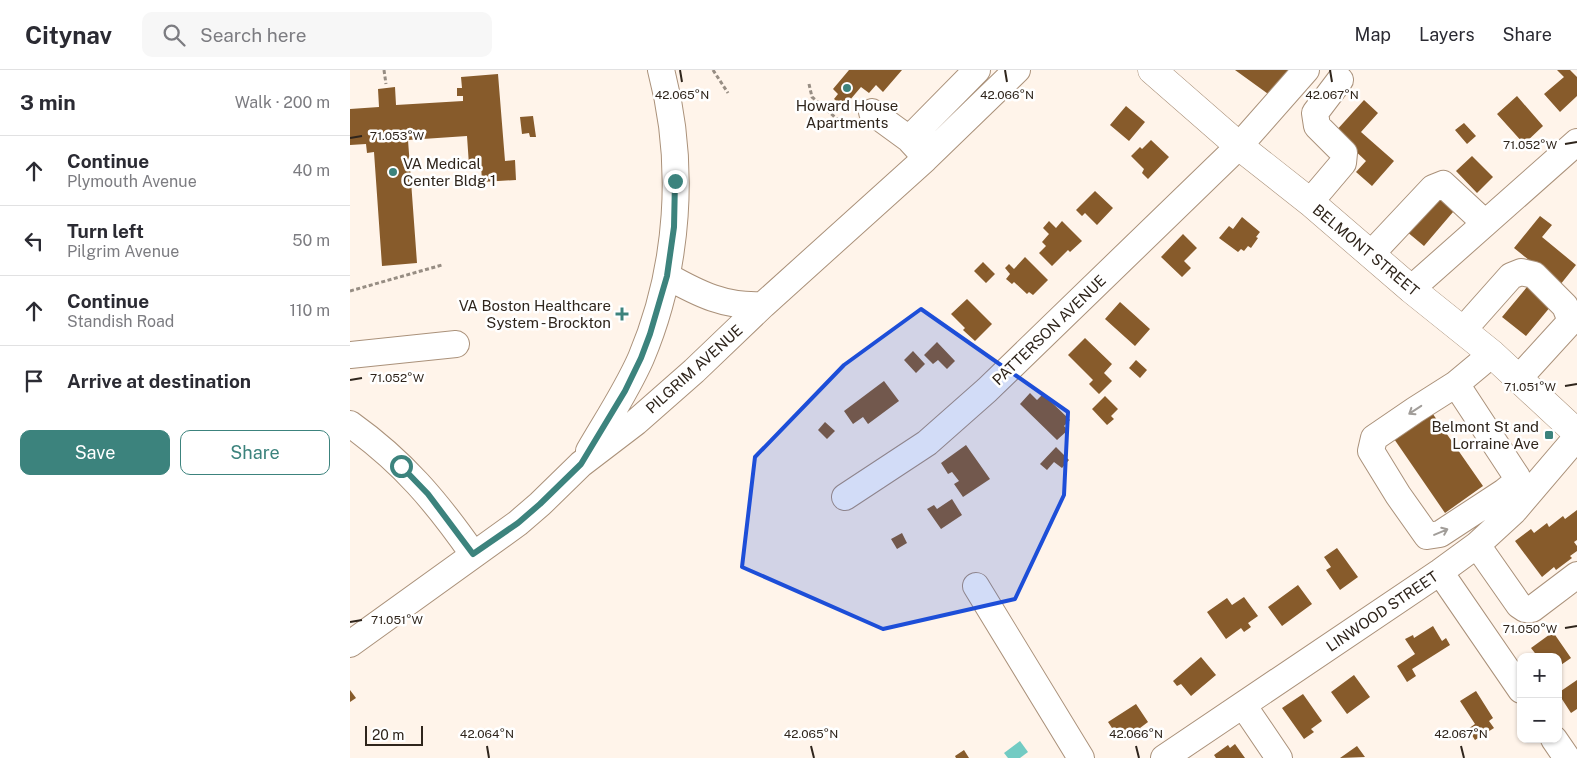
<!DOCTYPE html>
<html lang="en">
<head>
<meta charset="utf-8">
<style>
	body { margin:0; font-family:"Public Sans",sans-serif; background:#f7f7f7; color:#2b2b33 }
	.controls { position:absolute; right:15px; bottom:15px; display:grid; overflow:hidden; border-radius:10px; box-shadow:0 1px 4px #0004 }
	.controls button { width:45px; height:45px; display:grid; place-items:center; padding:0; border:0; border-bottom:1px solid #e1e1e2; background:#fff; color:#2b2b33; font:25px sans-serif }
	.scale { position:absolute; left:15px; bottom:12px; width:58px; box-sizing:border-box; padding-left:5px; border:2px solid #2f251c; border-top:0; font-size:14px; line-height:18px; white-space:nowrap; color:#2f251c; -webkit-text-stroke:4px #fff; paint-order:stroke }
	.stop { position:absolute; width:15px; height:15px; margin:-11px; border:4px solid #3c837d; border-radius:50%; background:#fff }
	.stop.end { background:#3c837d; border-color:#fff; box-shadow:0 1px 5px #0008 }
	.list { margin:0; padding:0; list-style:none }
	h2 { display:flex; justify-content:space-between; align-items:center; height:65px; margin:0; padding:0 20px; font-size:21px }
	h2 small { font-size:16px; font-weight:400; color:#7c7c81 }
	.list li { display:grid; grid-template-columns:32px 1fr auto; gap:15px; align-items:center; box-sizing:border-box; height:70px; padding:0 20px; border-top:1px solid #e1e1e2 }
	.list b { display:block; font-size:19px; white-space:nowrap }
	.list p { margin:0; font-size:16px; white-space:nowrap; color:#7c7c81 }
	.list em { font-size:16px; font-style:normal; color:#7c7c81 }
	.actions { display:flex; gap:10px; padding:15px 20px }
	.actions a { flex:1; padding:11px 0; border:1px solid #3c837d; border-radius:10px; text-align:center; font-size:18px; color:#3c837d }
	.actions .main { background:#3c837d; color:#fff }
	.icon { flex:none; width:28px; height:28px; fill:none; stroke:currentColor; stroke-width:2; stroke-linecap:round; stroke-linejoin:round }
	.map { position:relative; flex:none; width:1227px; height:688px; overflow:hidden }
	header { display:flex; align-items:center; gap:30px; box-sizing:border-box; height:70px; padding:0 25px; background:#fff; border-bottom:1px solid #e1e1e2 }
	header strong { font-size:24px }
	nav { display:flex; gap:28px; margin-inline-start:auto; font-size:18px }
	.search { width:350px; height:45px; background:#f7f7f7; display:flex; align-items:center; gap:12px; box-sizing:border-box; padding:0 18px; border-radius:10px; color:#7c7c81; font-size:19px }
	main { display:flex }
	aside { flex:1; background:#fff }
	.map>svg:first-child { display:block }
</style>
</head>
<body>
<header>
<strong>Citynav</strong>
<div class="search"><svg class="icon" aria-label="search" viewBox="0 0 24 24"><circle cx="10" cy="10" r="6"/><path d="M15 15l6 6"/></svg>Search here</div>
<nav><a>Map</a><a>Layers</a><a>Share</a></nav>
</header>
<main>
<aside>
<h2>3 min<small>Walk · 200 m</small></h2>
<ul class="list">
<li><svg class="icon" aria-label="ahead" viewBox="0 0 24 24"><path d="M12 20V5M6 11l6-6 6 6"/></svg><div><b>Continue</b><p>Plymouth Avenue</p></div><em>40 m</em></li>
<li><svg class="icon" aria-label="left" viewBox="0 0 24 24"><path d="M17 20v-9H6M10 6l-5 5 5 5"/></svg><div><b>Turn left</b><p>Pilgrim Avenue</p></div><em>50 m</em></li>
<li><svg class="icon" aria-label="ahead" viewBox="0 0 24 24"><path d="M12 20V5M6 11l6-6 6 6"/></svg><div><b>Continue</b><p>Standish Road</p></div><em>110 m</em></li>
<li><svg class="icon" aria-label="arrive" viewBox="0 0 24 24"><path d="M6 21V4h12l-3 4 3 4H6"/></svg><div><b>Arrive at destination</b></div></li>
</ul>
<div class="actions"><a class="main">Save</a><a>Share</a></div>
</aside>
<div class="map">
<svg width="1227" height="688" viewBox="0 0 1227 688">
	<rect width="100%" height="100%" fill="#fff4ea"/>
	<!-- water -->
	<path fill="#72cbc3" d="M670,671l8,11 -8,6h-12l-4,-5z"/>
	<!-- building -->
	<path fill="#875b2b" d="M499,0h53l-19,22 -7,-7 -7,8 -8,-6 -17,20 -10,-8 4,-5 -5,-5z
		M885,0h64l-24,29z
		M1207,0h13l7,7v19l-17,16 -16,-18 20,-17z
		M148,4l7,87 10,-1 1,20 -34,2 -1,-18 -12,1 -2,-29 -59,4 9,123 -35,3 -8,-114 -7,1 -1,-9 -16,1v-36l29,-2 -1,-18 17,-2 1,18 67,-4v-5h-6v-8h5l-1,-11z
		M1167,26l26,30 -19,18 -27,-30z
		M1014,30l14,13 -17,19 33,29 -22,25 -16,-14 10,-11 -31,-29z
		M776,36l19,16 -16,19 -19,-16z
		M183,46l3,21h-6l-1,-4 -7,1 -2,-17z
		M1114,53l12,13 -9,8 -12,-14z
		M801,70l18,17 -21,22 -6,-6 2,-4 -13,-13 9,-9 2,2z
		M1122,86l21,21 -16,16 -21,-22z
		M745,121l18,17 -16,17 -12,-12 -3,3 -6,-6z
		M1091,127l18,8 -35,41 -18,-15z
		M1190,146l12,9 -10,12 34,28 -16,20 -46,-37z
		M892,147l18,15 -4,5 2,1 -7,10 -3,-2 -4,5 -3,-2 -3,3 -19,-14 10,-12 4,3z
		M699,151l7,7 6,-7 20,20 -12,11 -2,-2 -16,16 -13,-13 7,-7 -4,-4 7,-8 -6,-6z
		M833,164l14,14 -13,13 7,7 -9,9 -21,-20z
		M675,187l23,23 -15,15 -4,-3 -2,2 -13,-12 -2,2 -6,-5 4,-5 -5,-6 4,-4 5,5z
		M633,192l12,12 -9,9 -12,-12z
		M1182,211l24,19 -30,36 -24,-19z
		M617,229l25,25 -17,17 -12,-11 2,-2 -14,-14z
		M770,232l30,27 -15,17 -30,-27z
		M735,268l27,26 -8,9 8,8 -13,13 -10,-10 4,-4 -25,-25z
		M587,272l18,19 -8,8 -9,-9 -5,4 -9,-9z
		M563,281l12,13 -9,9 -12,-13z
		M786,290l11,10 -7,8 -11,-10z
		M534,311l15,20 -31,23 -5,-7 -10,7 -9,-13z
		M680,323l7,7 6,-6 27,26 -6,6 4,4 -11,10 -37,-36z
		M755,326l13,13 -7,7 3,3 -7,6 -15,-16z
		M1078,337l55,79 -38,27 -55,-80z
		M475,352l10,9 -8,8 -9,-9z
		M616,375l24,34 -27,18 -9,-13 5,-3 -7,-9 -4,2 -7,-11z
		M706,377l13,13 -7,8 -8,-6 -7,8 -7,-6z
		M602,429l10,16 -21,14 -14,-20 7,-4 3,4z
		M1227,440v30l-3,2 3,4v5l-7,5 2,2 -16,12 -2,-3 -12,10 -27,-36 16,-12 3,4 13,-10 2,4 14,-11 2,3z
		M552,463l5,10 -10,6 -6,-10z
		M987,478l21,29 -18,13 -14,-20 5,-3 -7,-10z
		M948,515l14,19 -30,22 -14,-19z
		M894,527l14,19 -10,7 3,4 -7,5 -3,-4 -15,11 -19,-27 20,-14 5,7z
		M1083,556l9,15 4,-3 4,7 -38,24 4,7 -9,6 -10,-16 18,-12 -10,-15 8,-4 1,3z
		M1203,562l18,26 -13,9v-10h-20l-7,-9z
		M851,587l15,18 -25,21 -10,-12 -4,2 -4,-5z
		M1004,605l16,22 -23,17 -16,-22z
		M1227,610v29l-6,4 -13,-20z
		M0,620l6,8 -6,4z
		M1126,621l17,27 -4,3 5,7 -19,12 -7,-11 7,-5 -15,-23z
		M953,624l19,27 -11,8 3,3 -10,7 -22,-31z
		M786,634l12,18 -8,6 2,3 -11,7 -2,-4 -9,6 -12,-18z
		M885,674l10,14h-29l-2,-3 14,-10 2,3z
		M1007,676l8,11 -25,1z
		M614,680l5,8h-13l-1,-2z"/>
	<g fill="none" stroke-linecap="round" stroke-linejoin="round">
		<!-- minor casing -->
		<g stroke="#aa917a" stroke-width="28">
			<path id="minor" d="M522,42l37,27 11,12
				M559,69l68,-69
				M960,132l33,-39 1,-10 -27,-27 -2,-13 25,-33
				M1021,184l62,-66 10,-4 42,39
				M317,206c32,18 58,31 96,29
				M1061,219l166,-147
				M1113,260l48,-54 10,-4 13,3 31,31 6,15 -52,57
				M1142,284l-36,30 -41,26 -41,28 -3,13 27,44 29,41 13,-2 64,-42
				M0,285l106,-11
				M1106,314l61,93 -2,6 -11,9 7,15
				M0,354c53,38 86,77 123,130
				M239,381c18,-31 38,-61 52,-93 38,-90 45,-194 20,-288
				M495,427l82,-54 60,-53 252,-244 67,-76
				M1127,475l42,60 6,4h7l45,-34
				M1090,502l81,118
				M626,516l105,172
				M0,574l168,-121 22,-19 41,-40 55,-42 58,-51 69,-66 162,-146 92,-89
				M893,635l36,53
				M1204,669l13,19
				M814,688l276,-186 37,-27 36,-33 64,-75"/>
		</g>
		<!-- major casing -->
		<g stroke="#aa917a" stroke-width="29">
			<path id="major" d="M802,0l87,76 71,56 101,87 81,65 85,79"/>
		</g>
		<!-- path -->
		<path stroke="#978d83" stroke-width="3" stroke-dasharray="4 2.5" stroke-linecap="butt" d="M34,0l2,14
			M363,0l15,23
			M459,14l3,13 32,28
			M0,221l92,-26"/>
		<!-- minor -->
		<use href="#minor" stroke="#fff" stroke-width="26"/>
		<!-- major -->
		<use href="#major" stroke="#fff" stroke-width="28"/>
	</g>
	<!-- one-way arrows -->
	<defs><path id="oneway-shaft" d="M-6 0H5M1.5-3L5.5 0L1.5 3" fill="none" stroke-width="1.6" stroke-linecap="round" stroke-linejoin="round" transform="scale(1.25)"/></defs>
	<g stroke="#a19d99">
		<use href="#oneway-shaft" transform="translate(1065 340) rotate(147)"/>
		<use href="#oneway-shaft" transform="translate(1091 462) rotate(-23)"/>
	</g>
	<g fill="none" stroke-linecap="round" stroke-linejoin="round">
		<!-- route -->
		<path stroke="#3c837d" stroke-width="6" d="M51,396l27,28 45,60 45,-31 22,-19 41,-40 44,-73 16,-33 9,-24 17,-58 7,-49 1,-46"/>
	</g>
	<!-- marked area -->
	<path fill="#1d4ed8" fill-opacity="0.2" stroke="#1d4ed8" stroke-width="4" stroke-linejoin="round" d="M571,239l147,103 -4,83 -49,104 -132,30 -141,-62 13,-110 89,-92z"/>
	<!-- ticks -->
	<path fill="none" stroke="#2f251c" stroke-width="2" d="M330,0l2,12M655,0l2,12M980,0l2,12M0,68l12,-2M1215,74l12,-2M0,310l12,-2M1215,316l12,-2M0,552l12,-2M1215,558l12,-2M137,676l2,12M461,676l3,12M786,676l3,12M1111,676l3,12"/>
	<!-- markers -->
	<g fill="#3c837d" stroke="#fff" stroke-width="2">
		<circle cx="497" cy="18" r="5"/>
		<circle cx="43" cy="102" r="5"/>
		<path d="M269.5 236.5h5v5h5v5h-5v5h-5v-5h-5v-5h5z"/>
		<rect x="1194" y="360" width="10" height="10" rx="2.5"/>
	</g>
	<g text-anchor="middle" dominant-baseline="central" stroke-width="5" stroke-linejoin="round" paint-order="stroke">
		<!-- poi labels -->
		<g font-size="15" fill="#2f251c" stroke="#fff" text-anchor="end">
			<text x="497" y="35" text-anchor="middle">Howard House<tspan x="497" dy="17">Apartments</tspan></text>
			<text x="53" y="93" text-anchor="start">VA Medical<tspan x="53" dy="17">Center Bldg 1</tspan></text>
			<text x="261" y="235">VA Boston Healthcare<tspan x="261" dy="17">System - Brockton</tspan></text>
			<text x="1189" y="356">Belmont St and<tspan x="1189" dy="17">Lorraine Ave</tspan></text>
		</g>
		<!-- street labels -->
		<g font-size="15" fill="#2f251c" stroke="#fff">
			<text transform="translate(1016 180) rotate(40)">BELMONT STREET</text>
			<text transform="translate(699 260) rotate(-44)">PATTERSON AVENUE</text>
			<text transform="translate(344 299) rotate(-42)">PILGRIM AVENUE</text>
			<text transform="translate(1032 541) rotate(-34)">LINWOOD STREET</text>
		</g>
	</g>
	<g font-size="12" text-anchor="middle" fill="#2f251c" stroke="#fff" stroke-width="5" stroke-linejoin="round" paint-order="stroke">
		<text x="332" y="29">42.065°N</text>
		<text x="657" y="29">42.066°N</text>
		<text x="982" y="29">42.067°N</text>
		<text x="47" y="70">71.053°W</text>
		<text x="1180" y="79">71.052°W</text>
		<text x="47" y="312">71.052°W</text>
		<text x="1180" y="321">71.051°W</text>
		<text x="47" y="554">71.051°W</text>
		<text x="1180" y="563">71.050°W</text>
		<text x="137" y="668">42.064°N</text>
		<text x="461" y="668">42.065°N</text>
		<text x="786" y="668">42.066°N</text>
		<text x="1111" y="668">42.067°N</text>
	</g>
</svg>
<div class="controls">
<button>+</button>
<button>−</button>
</div>
<div class="scale">20 m</div>
<div class="stop" style="left:51px;top:396px"></div>
<div class="stop end" style="left:325px;top:111px"></div>
</div>
</main>
</body>
</html>
